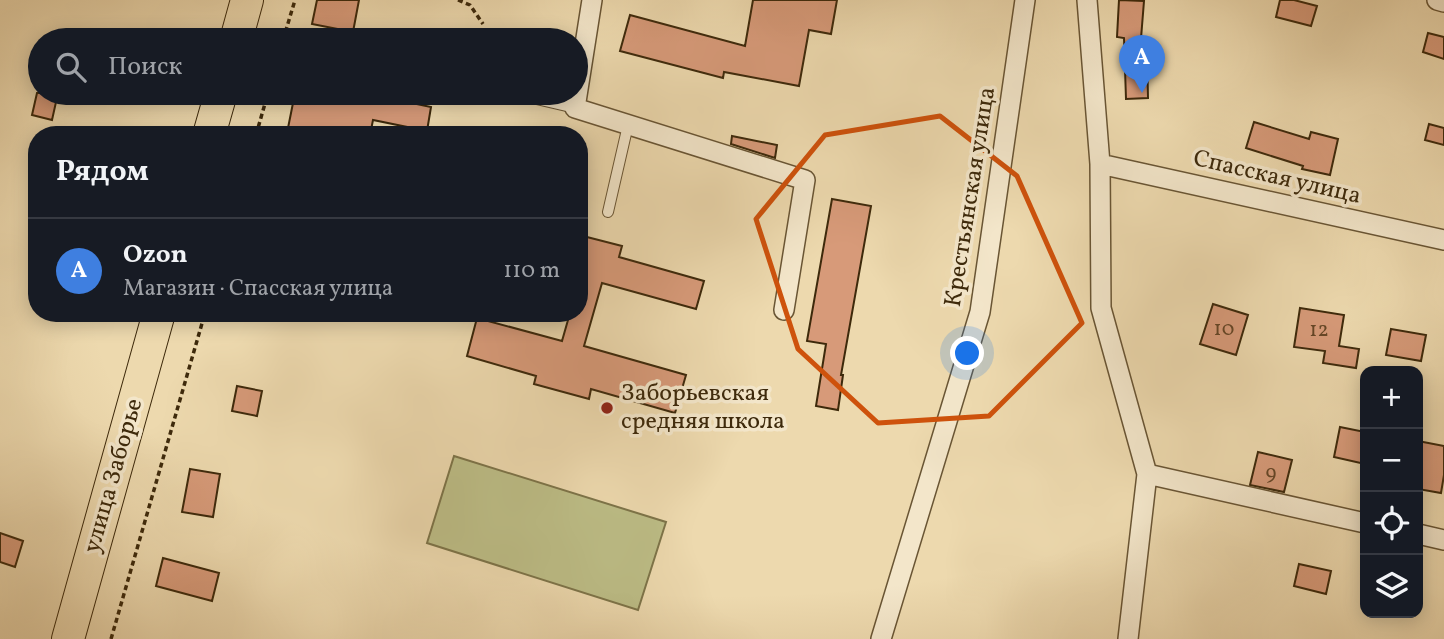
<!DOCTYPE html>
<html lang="ru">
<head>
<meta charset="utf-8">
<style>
	body { margin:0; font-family:Vollkorn,serif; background:#20242c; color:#f1f3f6 }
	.controls { position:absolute; right:21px; bottom:21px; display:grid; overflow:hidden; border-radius:14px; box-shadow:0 4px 18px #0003 }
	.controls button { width:63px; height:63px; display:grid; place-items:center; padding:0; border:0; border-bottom:2px solid #363941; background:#171b24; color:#f1f3f6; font:35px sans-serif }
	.you { position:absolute; left:968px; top:354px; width:24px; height:24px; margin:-18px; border:5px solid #fff; border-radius:50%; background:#1a73e8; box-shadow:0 0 0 10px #1a73e833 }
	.badge { display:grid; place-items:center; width:46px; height:46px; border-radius:50%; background:#c59692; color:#fff; font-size:23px; font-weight:700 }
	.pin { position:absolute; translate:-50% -58px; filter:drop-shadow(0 2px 4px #0008) }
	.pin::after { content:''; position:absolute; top:37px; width:24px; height:21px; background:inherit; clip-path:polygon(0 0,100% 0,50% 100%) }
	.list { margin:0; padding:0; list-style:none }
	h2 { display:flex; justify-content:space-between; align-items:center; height:91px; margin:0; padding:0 28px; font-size:30px }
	h2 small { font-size:23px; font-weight:400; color:#9ea1a6 }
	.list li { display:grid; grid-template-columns:46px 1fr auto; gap:21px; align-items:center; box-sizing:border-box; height:105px; padding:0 28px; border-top:2px solid #363941 }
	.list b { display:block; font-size:26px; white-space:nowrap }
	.list p { margin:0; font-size:23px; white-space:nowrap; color:#9ea1a6 }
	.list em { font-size:23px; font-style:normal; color:#9ea1a6 }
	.icon { flex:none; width:38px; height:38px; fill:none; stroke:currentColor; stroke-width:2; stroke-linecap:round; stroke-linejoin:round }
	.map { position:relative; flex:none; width:1444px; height:639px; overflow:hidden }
	.search { position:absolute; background:#171b24; box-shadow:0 4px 18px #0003; left:28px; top:28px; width:560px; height:77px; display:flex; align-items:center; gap:18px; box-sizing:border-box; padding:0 24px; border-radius:38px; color:#9ea1a6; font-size:26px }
	.panel { position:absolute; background:#171b24; box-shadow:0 4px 18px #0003; left:28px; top:126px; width:560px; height:196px; border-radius:28px }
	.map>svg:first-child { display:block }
</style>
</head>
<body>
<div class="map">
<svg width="1444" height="639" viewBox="0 0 1444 639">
	<rect width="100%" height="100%" fill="#edd9ae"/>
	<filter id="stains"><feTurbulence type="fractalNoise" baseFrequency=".00286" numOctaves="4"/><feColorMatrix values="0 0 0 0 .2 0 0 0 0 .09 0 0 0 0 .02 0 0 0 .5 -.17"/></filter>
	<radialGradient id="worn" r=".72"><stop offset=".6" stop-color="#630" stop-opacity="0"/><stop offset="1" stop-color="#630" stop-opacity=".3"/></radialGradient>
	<!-- green -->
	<path fill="#bdbe87" stroke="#7d7449" stroke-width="2" d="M454,456l212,66 -28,88 -211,-67z"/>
	<!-- building -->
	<path fill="#d79a79" stroke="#3d290b" stroke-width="2" d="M317,0h42l-6,32 -41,-8z
		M753,0h84l-6,34 -22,-4 -10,56 -75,-14 -1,6 -103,-27 10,-36 115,31z
		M1119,0l25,1 -4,50h7l1,47 -22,1 -2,-61 -7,-1z
		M1280,0h14l23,6 -6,20 -35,-9z
		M1428,33l16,4v22l-21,-7z
		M37,93h21l-6,27 -20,-5z
		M295,93l40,8 1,-8h73l-2,9 24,5 -4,24 -54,-11 -3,15 -83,-2z
		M1254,122l55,17 2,-7 27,7 -8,36 -28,-6 1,-3 -57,-18z
		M1429,124l15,4v17l-19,-5z
		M732,136l45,9 -2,13 -44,-14z
		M832,199l39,7 -30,169h2l-5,35 -22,-4 10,-62 -19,-3z
		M583,236l39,10 -3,11 85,24 -8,28 -94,-26 -18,63 102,29 -11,38 -84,-24 -2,10 -55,-15 2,-8 -69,-20 10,-38 85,23 8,-28h9v-64z
		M1213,304l35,11 -12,40 -36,-11z
		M1300,308l44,7 -5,31 20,3 -3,19 -33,-5 2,-12 -31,-4z
		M1391,329l35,6 -5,26 -35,-6z
		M237,386l25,5 -5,25 -25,-5z
		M1340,427l25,5v32l-31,-7z
		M1418,441l26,5v29l-3,18 -23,-4z
		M1258,452l34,8 -8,32 -34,-7z
		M190,469l30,5 -7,43 -31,-5z
		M0,533l23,8 -8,26 -15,-5z
		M163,558l56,15 -7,28 -56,-15z
		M1299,564l32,7 -5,23 -32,-8z"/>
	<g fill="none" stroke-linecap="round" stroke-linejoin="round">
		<!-- service casing -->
		<g stroke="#695534" stroke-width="12">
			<path id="service" d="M489,40l1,-6
				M511,93l21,5
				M533,93l-1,5 43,10
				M608,212l20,-87"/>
		</g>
		<!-- minor casing -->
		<g stroke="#695534" stroke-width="22">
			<path id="minor" d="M592,0l-17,108 230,72 -21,130
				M1087,0l13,164 1,144 46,166 -19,165
				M1437,0l7,2
				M1100,164l344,76
				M1147,474l218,49
				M1418,534l26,6
				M881,639l99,-327 45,-312"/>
		</g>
		<!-- primary casing -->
		<g stroke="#3d290b" stroke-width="34">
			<path id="primary" d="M236,40l11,-40
				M209,135l12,-42
				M68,639l91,-326"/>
		</g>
		<!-- path -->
		<path stroke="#3d290b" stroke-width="3.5" stroke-dasharray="5 3.5" stroke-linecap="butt" d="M458,0l12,5 13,19
			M283,40l12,-40
			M256,135l12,-42
			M111,639l94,-326"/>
		<!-- service -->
		<use href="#service" stroke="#f3e6ca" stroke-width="10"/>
		<!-- minor -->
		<use href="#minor" stroke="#f3e6ca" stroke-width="19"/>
		<!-- primary -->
		<use href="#primary" stroke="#edd9ae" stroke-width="32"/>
	</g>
	<!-- marked area -->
	<path fill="none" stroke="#ce520c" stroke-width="5" stroke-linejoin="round" d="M940,116l77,60 65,147 -93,93 -111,7 -80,-74 -42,-130 69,-84z"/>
	<!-- markers -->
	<circle fill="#8f2418" stroke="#f3e6ca" stroke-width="2.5" cx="607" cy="408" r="7"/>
	<g text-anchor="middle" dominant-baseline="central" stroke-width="7" stroke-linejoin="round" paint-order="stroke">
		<!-- number labels -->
		<g font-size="21" fill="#644526">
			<text x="1224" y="329">10</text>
			<text x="1319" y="330">12</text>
			<text x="1271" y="473">9</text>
		</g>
		<!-- street labels -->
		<g font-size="24" fill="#3d290b" stroke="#f3e6ca">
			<text transform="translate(1277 178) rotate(13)">Спасская улица</text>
			<text transform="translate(971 197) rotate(-81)">Крестьянская улица</text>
			<text transform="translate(114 476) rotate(-74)">улица Заборье</text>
		</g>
		<!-- poi labels -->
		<g font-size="24" fill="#3d290b" stroke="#f3e6ca" text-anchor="start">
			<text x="621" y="394">Заборьевская<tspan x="621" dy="28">средняя школа</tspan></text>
		</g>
	</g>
	<rect width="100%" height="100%" filter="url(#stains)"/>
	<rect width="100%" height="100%" fill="url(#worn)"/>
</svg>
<div class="controls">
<button>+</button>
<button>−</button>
<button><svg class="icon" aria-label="locate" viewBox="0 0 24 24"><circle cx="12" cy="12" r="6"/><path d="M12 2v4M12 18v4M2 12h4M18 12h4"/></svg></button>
<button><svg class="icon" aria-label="layers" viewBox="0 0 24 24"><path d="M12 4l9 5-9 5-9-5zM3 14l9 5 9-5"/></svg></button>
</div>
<div class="you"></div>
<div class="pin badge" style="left:1142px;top:93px;background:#3f7fe0">A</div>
<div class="search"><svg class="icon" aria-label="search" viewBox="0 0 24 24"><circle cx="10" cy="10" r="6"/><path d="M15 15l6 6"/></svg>Поиск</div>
<section class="panel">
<h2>Рядом<small></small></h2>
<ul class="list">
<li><span class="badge" style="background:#3f7fe0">A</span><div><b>Ozon</b><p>Магазин · Спасская улица</p></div><em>110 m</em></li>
</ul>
</section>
</div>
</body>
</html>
